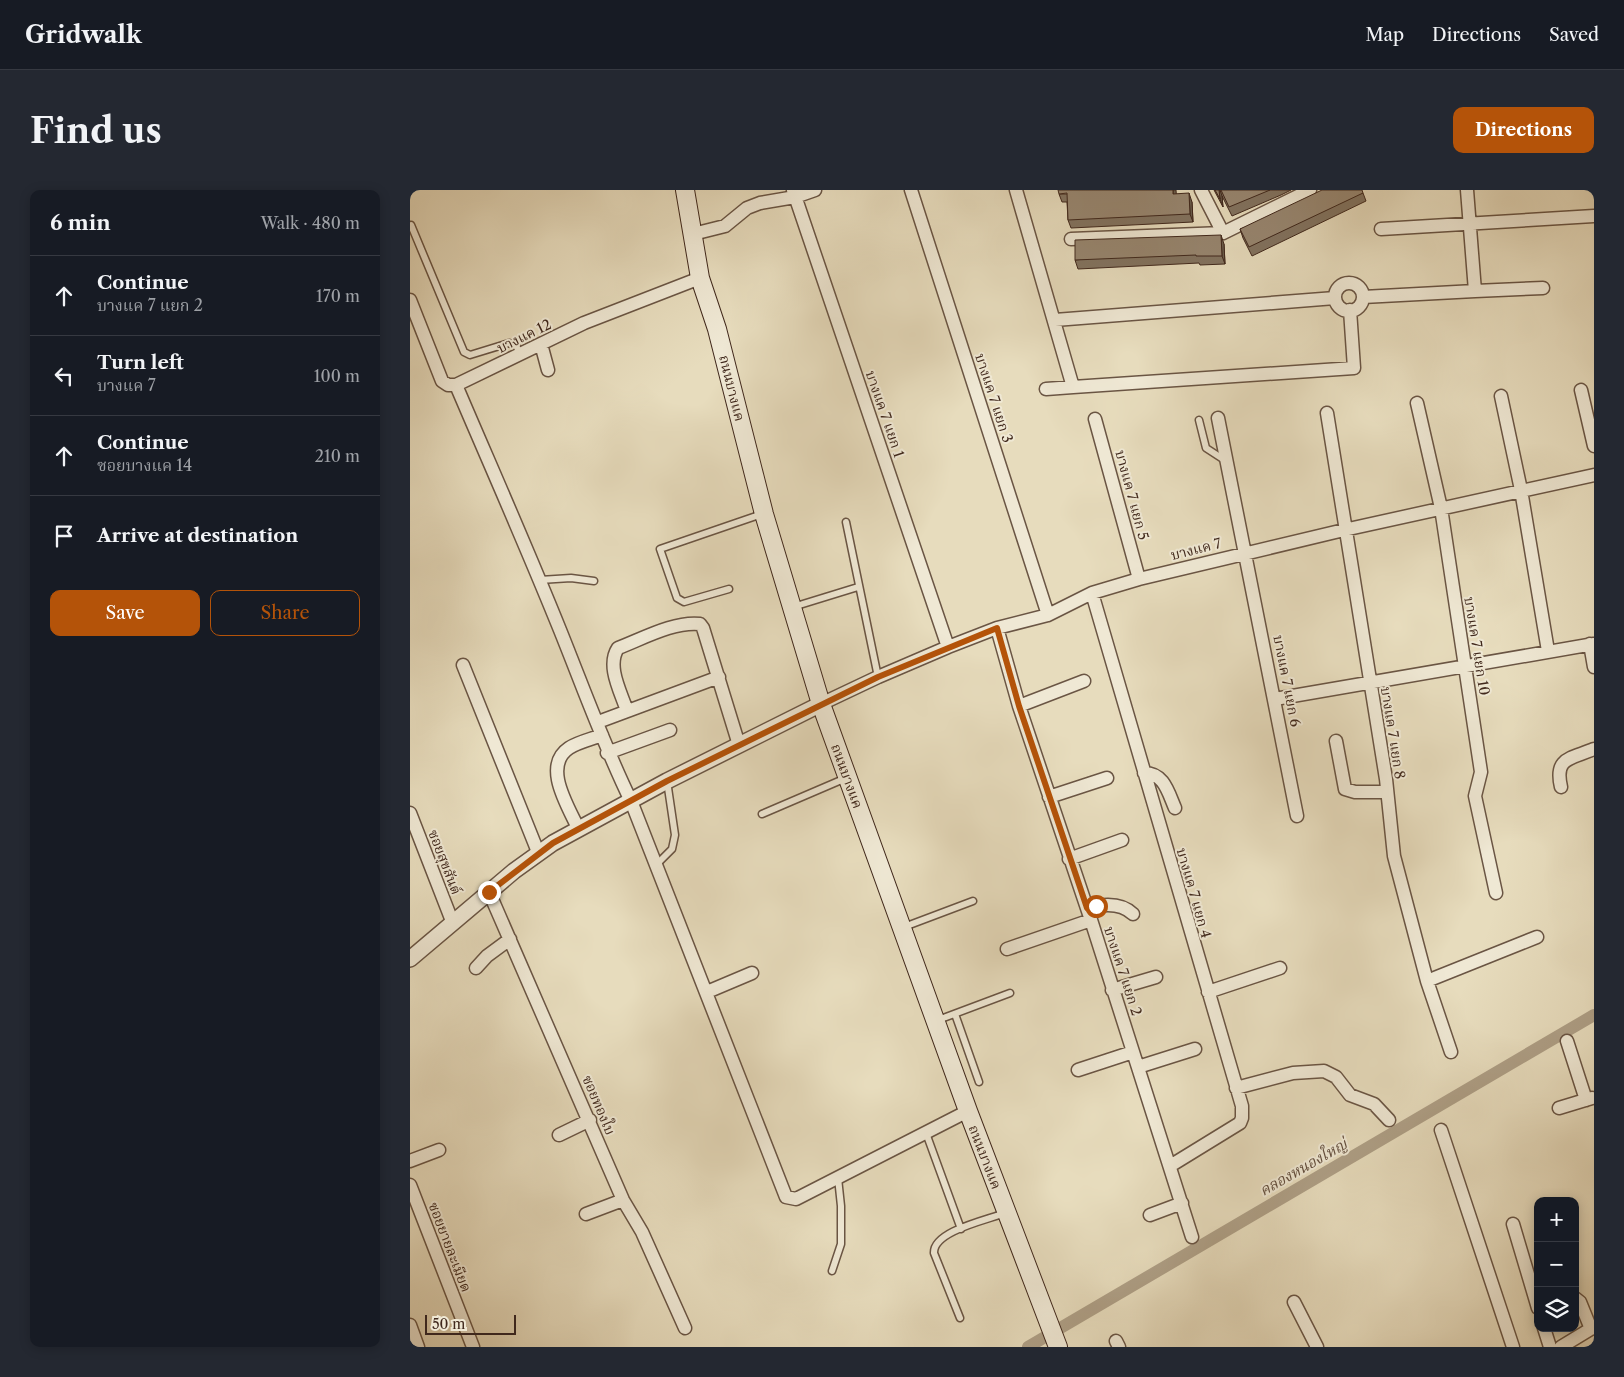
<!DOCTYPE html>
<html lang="en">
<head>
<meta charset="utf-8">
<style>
	body { margin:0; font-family:"Libre Caslon Text","Noto Serif Thai",serif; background:#242831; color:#f1f3f6 }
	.controls { position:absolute; right:15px; bottom:15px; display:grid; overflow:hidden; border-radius:10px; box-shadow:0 2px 12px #0003 }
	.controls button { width:45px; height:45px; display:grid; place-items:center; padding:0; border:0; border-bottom:1px solid #363941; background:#171b24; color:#f1f3f6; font:25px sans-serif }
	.scale { position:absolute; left:15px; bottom:12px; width:91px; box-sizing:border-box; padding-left:5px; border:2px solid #40281c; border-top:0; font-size:14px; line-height:18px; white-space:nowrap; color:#40281c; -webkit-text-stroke:4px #efe8d4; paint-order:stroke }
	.stop { position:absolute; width:15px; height:15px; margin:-11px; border:4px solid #b45309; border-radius:50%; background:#fff }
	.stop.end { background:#b45309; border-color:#fff; box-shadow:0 1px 5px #0008 }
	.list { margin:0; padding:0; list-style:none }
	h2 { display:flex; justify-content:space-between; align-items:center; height:65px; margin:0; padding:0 20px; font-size:21px }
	h2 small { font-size:16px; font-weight:400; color:#9ea1a6 }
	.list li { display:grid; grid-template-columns:32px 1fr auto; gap:15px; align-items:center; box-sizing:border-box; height:80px; padding:0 20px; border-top:1px solid #363941 }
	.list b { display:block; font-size:19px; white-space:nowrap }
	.list p { margin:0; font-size:16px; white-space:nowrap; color:#9ea1a6 }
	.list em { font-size:16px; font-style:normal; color:#9ea1a6 }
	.actions { display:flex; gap:10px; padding:15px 20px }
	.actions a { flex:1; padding:11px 0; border:1px solid #b45309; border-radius:10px; text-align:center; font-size:18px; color:#b45309 }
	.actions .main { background:#b45309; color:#fff }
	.icon { flex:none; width:28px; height:28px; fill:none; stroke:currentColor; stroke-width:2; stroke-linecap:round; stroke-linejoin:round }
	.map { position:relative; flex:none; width:1184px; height:1157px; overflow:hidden; border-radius:10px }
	header { display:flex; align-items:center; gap:30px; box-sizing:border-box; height:70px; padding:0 25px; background:#171b24; border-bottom:1px solid #363941 }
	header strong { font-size:24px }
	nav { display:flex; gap:28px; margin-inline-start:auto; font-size:18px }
	.intro { display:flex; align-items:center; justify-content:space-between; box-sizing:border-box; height:120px; padding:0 30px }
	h1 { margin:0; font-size:35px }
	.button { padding:12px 22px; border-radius:10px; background:#b45309; color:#fff; font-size:18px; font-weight:700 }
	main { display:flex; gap:30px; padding:0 30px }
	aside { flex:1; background:#171b24; border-radius:10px; box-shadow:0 2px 12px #0003 }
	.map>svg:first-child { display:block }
</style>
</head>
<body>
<header>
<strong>Gridwalk</strong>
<nav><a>Map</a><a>Directions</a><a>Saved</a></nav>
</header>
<div class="intro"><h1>Find us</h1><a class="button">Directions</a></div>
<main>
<aside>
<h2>6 min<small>Walk · 480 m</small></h2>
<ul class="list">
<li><svg class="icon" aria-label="ahead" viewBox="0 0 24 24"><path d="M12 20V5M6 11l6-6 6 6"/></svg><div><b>Continue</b><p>บางแค 7 แยก 2</p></div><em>170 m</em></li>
<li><svg class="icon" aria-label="left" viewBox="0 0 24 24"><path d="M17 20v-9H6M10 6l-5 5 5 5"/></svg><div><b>Turn left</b><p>บางแค 7</p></div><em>100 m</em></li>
<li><svg class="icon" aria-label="ahead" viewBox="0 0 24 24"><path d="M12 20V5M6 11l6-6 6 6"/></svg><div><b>Continue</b><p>ซอยบางแค 14</p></div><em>210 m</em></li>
<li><svg class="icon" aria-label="arrive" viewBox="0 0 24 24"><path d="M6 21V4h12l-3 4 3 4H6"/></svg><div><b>Arrive at destination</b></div></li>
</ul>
<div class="actions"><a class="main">Save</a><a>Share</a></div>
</aside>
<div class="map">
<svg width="1184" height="1157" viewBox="0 0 1184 1157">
	<rect width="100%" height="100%" fill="#e7dcbd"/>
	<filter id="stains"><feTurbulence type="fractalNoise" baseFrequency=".004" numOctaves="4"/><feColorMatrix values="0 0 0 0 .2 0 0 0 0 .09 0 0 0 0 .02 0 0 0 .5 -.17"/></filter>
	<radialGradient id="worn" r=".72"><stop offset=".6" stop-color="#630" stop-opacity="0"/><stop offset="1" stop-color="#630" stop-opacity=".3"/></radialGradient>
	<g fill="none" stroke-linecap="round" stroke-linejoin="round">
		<!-- canal -->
		<path stroke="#ae9f86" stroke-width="12" d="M618,1157l566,-332"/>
		<!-- service casing -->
		<g stroke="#6a5544" stroke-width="9">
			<path id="service" d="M1,35l53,127 6,3 39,-12 7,3 5,8
				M789,230l7,28 20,13
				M436,332l32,155
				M130,390l31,-2 23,3
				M319,399l-45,13 -7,-4 -17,-49 102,-35
				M383,417l65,-20
				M352,624l84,-36
				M246,675l16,-16 3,-14 -8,-54
				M494,737l69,-26
				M545,824l24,68
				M528,830l72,-27
				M516,943l35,96
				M422,1081l9,-27v-38l-3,-28
				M550,1128l-26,-65c-1,-22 53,-33 71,-40"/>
		</g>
		<!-- minor casing -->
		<g stroke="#6a5544" stroke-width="15">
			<path id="minor" d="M383,0l155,457
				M501,0l137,425
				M606,0l57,197 281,-19 -4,-58
				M791,0l22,43
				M971,39l213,-13
				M283,44l32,-8 22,-18 13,-5 35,-6 20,-7
				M661,49l152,-6 87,-43
				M925 107a14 14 0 1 1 28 0a14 14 0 1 1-28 0Z
				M1065,101l68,-3
				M953,107l112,-6 -8,-101
				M0,110l32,81 6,4h8l128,-62 116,-45
				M645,130l280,-22
				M131,154l7,26
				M46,195c35,82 71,163 104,245 23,57 44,116 71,171l155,396 10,2 172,-88
				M636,199l27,-2
				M1171,200l13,56
				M1091,206l20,94 27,161
				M1007,213l24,105 40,264 -6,24 21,97
				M917,223l59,366 8,77 33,125 24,71
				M808,228l79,398
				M685,229l44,160
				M682,403l150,513v12l-2,5 -70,43
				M587,438l22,78 72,214 101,317
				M1180,454l4,23
				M53,475l75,187
				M865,509l319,-55
				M411,514l57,-27 70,-30 49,-19 51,-13 44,-22 47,-14 205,-49 250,-55
				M609,516l65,-25
				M217,521c-6,-19 -21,-45 -9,-63 24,-9 56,-27 82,-24l3,4 36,117
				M188,532l121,-45
				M926,551l9,48 10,3h32
				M197,563l63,-23
				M734,583c20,0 24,19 31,35
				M1151,597c-7,-30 10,-28 33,-38
				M639,607l58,-19
				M0,623l42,108
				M168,638c-10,-22 -36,-62 -9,-80 9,-6 23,-9 33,-13
				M659,669l53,-19
				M79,702l134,308 19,32 43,96
				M677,718c15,-4 34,-6 46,6
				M597,759l84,-29
				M66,778l11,-12 23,-17
				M1017,791l110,-44
				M702,800l44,-13
				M297,802l45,-19
				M798,802l72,-24
				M1157,851l19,59
				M728,877l57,-18
				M668,880l55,-18
				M826,898l57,-15 31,-2 12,6 14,18 24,9 15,16
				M1149,918l33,-10
				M1031,940l72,217
				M149,945l31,-15
				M0,971l29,-11
				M0,995l63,162
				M176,1024l37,-14
				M740,1025l32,-12
				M1103,1034l25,84
				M1165,1108l5,4 11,27
				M884,1112l23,45
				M0,1135l8,22
				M1134,1138l6,19
				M706,1151l3,6
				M1151,1157l33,-20"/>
		</g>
		<!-- tertiary casing -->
		<g stroke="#6a5544" stroke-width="18">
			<path id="tertiary" d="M0,769l104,-88 39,-28 114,-62 154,-77"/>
		</g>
		<!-- secondary casing -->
		<g stroke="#40281c" stroke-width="20">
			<path id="secondary" d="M275,0l15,88 17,51 47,185 57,190 147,407 90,236"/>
		</g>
		<!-- service -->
		<use href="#service" stroke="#efe8d4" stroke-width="6"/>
		<!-- minor -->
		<use href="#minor" stroke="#efe8d4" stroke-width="12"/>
		<!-- tertiary -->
		<use href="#tertiary" stroke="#efe8d4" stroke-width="15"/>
		<!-- secondary -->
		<use href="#secondary" stroke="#efe8d4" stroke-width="18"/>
	</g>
	<!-- wall -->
	<path fill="#827360" stroke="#40281c" d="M804,0h77l-10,5 -49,21 -10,-20 1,11z
		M953,3l3,8 -114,55 -9,-18 -3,-9z
		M649,4h117l16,8 1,20 -122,6 -3,-8 -1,-18h-5z
		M814,54l1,20 -25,1 -1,-2 -121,6 -3,-9z"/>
	<!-- shaded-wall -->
	<path fill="#6a5e4e" stroke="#40281c" d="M763,0h3l1,13 -4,-9z
		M809,0h1l2,6 1,11 -3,-8z
		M779,3l3,9 1,20 -3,-8z
		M811,45l3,9 1,20 -3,-8z"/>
	<!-- building -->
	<path fill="#978670" stroke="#40281c" d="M648,0h115v4l16,-1 1,21 -122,6 -1,-27 -8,1z
		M805,0h4l1,9z
		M811,0h49l-41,17z
		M912,0h40l1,3 -114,54 -9,-18z
		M811,45l1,21h-26v-1l-121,5v-20z"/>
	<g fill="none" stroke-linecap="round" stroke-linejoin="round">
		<!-- route -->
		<path stroke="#b45309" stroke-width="6" d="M79,702l64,-49 114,-62 211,-104 119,-49 22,78 68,202 9,-2"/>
	</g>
	<g text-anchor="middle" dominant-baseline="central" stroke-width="4" stroke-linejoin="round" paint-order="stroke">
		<!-- street labels -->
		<g font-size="14" fill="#40281c" stroke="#efe8d4">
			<text transform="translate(114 146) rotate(-26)">บางแค 12</text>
			<text transform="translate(322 198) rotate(76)">ถนนบางแค</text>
			<text transform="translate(584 208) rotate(72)">บางแค 7 แยก 3</text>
			<text transform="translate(475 224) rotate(71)">บางแค 7 แยก 1</text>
			<text transform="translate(722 305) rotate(75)">บางแค 7 แยก 5</text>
			<text transform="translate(786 359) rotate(-14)">บางแค 7</text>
			<text transform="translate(1067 456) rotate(81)">บางแค 7 แยก 10</text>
			<text transform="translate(877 491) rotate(79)">บางแค 7 แยก 6</text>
			<text transform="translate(983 543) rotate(81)">บางแค 7 แยก 8</text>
			<text transform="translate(437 586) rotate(70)">ถนนบางแค</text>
			<text transform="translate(35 672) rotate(69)">ซอยสุขสันต์</text>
			<text transform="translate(784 703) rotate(74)">บางแค 7 แยก 4</text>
			<text transform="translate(713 781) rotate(72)">บางแค 7 แยก 2</text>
			<text transform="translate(189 915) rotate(67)">ซอยทองใบ</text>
			<text transform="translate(575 967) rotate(69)">ถนนบางแค</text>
			<text transform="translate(40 1057) rotate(69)">ซอยยายละเมียด</text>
		</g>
		<!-- water labels -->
		<g font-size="15" font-style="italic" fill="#614c3c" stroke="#efe8d4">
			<text transform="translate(893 977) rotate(-30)">คลองหนองใหญ่</text>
		</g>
	</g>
	<rect width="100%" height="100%" filter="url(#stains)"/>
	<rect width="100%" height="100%" fill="url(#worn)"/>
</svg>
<div class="controls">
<button>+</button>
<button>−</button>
<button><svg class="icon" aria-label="layers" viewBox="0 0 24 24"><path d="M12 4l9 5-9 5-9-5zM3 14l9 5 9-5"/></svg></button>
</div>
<div class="scale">50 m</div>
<div class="stop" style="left:686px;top:716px"></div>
<div class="stop end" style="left:79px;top:702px"></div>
</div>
</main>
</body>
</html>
